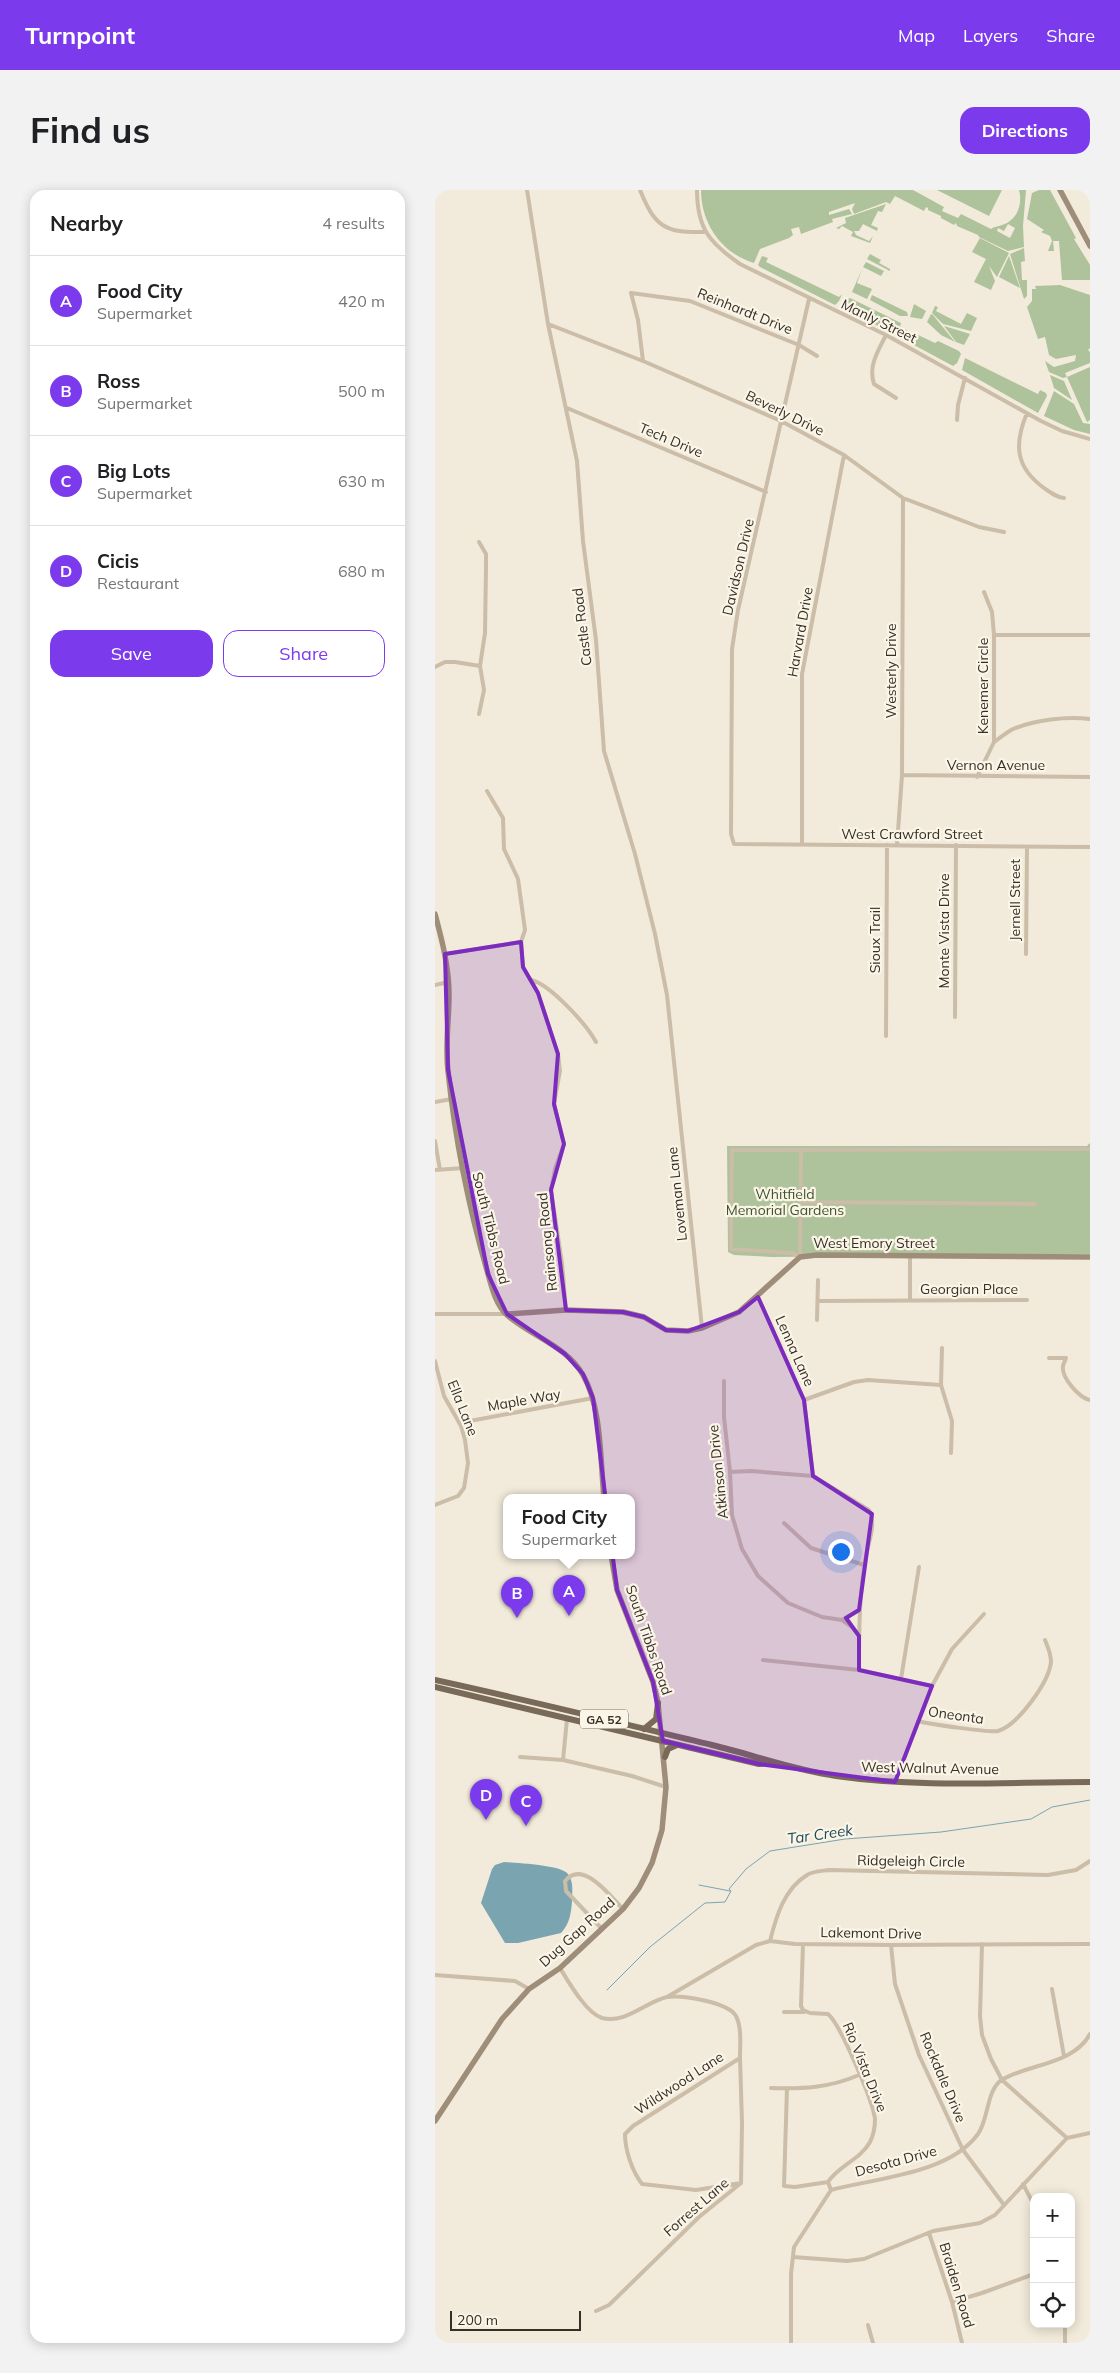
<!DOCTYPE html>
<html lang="en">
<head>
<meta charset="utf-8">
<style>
	body { margin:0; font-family:Mulish,sans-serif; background:#f2f2f2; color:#202124 }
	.controls { position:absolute; right:15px; bottom:15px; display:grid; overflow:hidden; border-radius:10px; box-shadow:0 2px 12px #0003 }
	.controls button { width:45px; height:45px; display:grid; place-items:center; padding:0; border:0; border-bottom:1px solid #e0e0e0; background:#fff; color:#202124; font:25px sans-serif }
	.scale { position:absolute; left:15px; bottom:12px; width:131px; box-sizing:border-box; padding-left:5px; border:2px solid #372f27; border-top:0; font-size:14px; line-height:18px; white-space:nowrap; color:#372f27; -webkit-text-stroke:4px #faf5e7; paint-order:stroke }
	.you { position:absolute; left:405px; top:1361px; width:18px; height:18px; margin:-12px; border:4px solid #fff; border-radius:50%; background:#1a73e8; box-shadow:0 0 0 8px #1a73e833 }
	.badge { display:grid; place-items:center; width:32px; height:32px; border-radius:50%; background:#7c3aed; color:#fff; font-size:16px; font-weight:700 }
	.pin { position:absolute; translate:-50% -41px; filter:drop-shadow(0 1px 2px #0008) }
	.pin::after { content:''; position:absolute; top:26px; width:18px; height:15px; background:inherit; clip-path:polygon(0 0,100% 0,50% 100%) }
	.popup { position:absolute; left:68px; top:1304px; width:132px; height:65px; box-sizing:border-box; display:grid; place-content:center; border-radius:10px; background:#fff; filter:drop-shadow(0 1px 4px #0005); font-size:16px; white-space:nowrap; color:#757577 }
	.popup b { font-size:19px; color:#202124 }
	.popup::after { content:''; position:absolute; left:50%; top:100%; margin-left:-10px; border:10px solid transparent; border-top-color:#fff }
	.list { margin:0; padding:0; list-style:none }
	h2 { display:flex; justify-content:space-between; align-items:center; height:65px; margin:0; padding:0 20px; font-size:21px }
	h2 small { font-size:16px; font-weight:400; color:#757577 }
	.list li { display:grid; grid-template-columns:32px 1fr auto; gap:15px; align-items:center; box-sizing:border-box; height:90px; padding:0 20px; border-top:1px solid #e0e0e0 }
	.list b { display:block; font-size:19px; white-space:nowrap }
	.list p { margin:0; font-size:16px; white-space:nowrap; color:#757577 }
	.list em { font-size:16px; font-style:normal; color:#757577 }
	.actions { display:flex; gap:10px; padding:15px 20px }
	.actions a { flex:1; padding:11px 0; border:1px solid #7c3aed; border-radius:15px; text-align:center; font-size:18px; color:#7c3aed }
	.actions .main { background:#7c3aed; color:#fff }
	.icon { flex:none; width:28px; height:28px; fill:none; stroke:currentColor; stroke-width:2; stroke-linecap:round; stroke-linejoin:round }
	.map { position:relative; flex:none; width:655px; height:2153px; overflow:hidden; border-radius:15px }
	header { display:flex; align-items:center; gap:30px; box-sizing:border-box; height:70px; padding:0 25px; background:#7c3aed; color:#fff }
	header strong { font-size:24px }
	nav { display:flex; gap:28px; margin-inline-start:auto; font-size:18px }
	.intro { display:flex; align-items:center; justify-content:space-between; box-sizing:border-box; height:120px; padding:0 30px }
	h1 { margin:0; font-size:35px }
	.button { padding:12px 22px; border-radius:15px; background:#7c3aed; color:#fff; font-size:18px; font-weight:700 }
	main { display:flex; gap:30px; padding:0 30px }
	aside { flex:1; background:#fff; border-radius:15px; box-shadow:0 2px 12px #0003 }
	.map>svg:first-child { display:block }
</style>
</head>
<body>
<header>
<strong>Turnpoint</strong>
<nav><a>Map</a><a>Layers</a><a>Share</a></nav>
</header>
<div class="intro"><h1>Find us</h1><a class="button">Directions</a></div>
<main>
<aside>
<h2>Nearby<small>4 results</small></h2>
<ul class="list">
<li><span class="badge">A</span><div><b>Food City</b><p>Supermarket</p></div><em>420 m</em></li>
<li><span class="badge">B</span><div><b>Ross</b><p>Supermarket</p></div><em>500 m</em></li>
<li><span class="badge">C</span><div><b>Big Lots</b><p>Supermarket</p></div><em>630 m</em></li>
<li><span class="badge">D</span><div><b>Cicis</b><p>Restaurant</p></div><em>680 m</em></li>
</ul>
<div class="actions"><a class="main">Save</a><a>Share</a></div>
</aside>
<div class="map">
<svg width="655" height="2153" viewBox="0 0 655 2153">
	<rect width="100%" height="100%" fill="#f2ebdb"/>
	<!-- green -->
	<path fill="#aec29b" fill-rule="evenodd" d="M266,0h212l31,17 -2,4 16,7 3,-4 30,15c4,-3 7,-2 11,-4 15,-5 21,-20 17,-35h7l-3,36 1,21 -16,4 -29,-14 1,-3 -1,3 -1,-2 -21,-9 -1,-3 -2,2 -13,-7v-2l-13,-6v-2l-2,-1 -2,4 -29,-15 -5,8 -4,-2 -32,12 -2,-5 3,-6 -26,9v3l20,-6 3,5 -20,5 1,3 -32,12 -2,-7 -8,2 2,6 -4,3 -29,11 -6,14c-33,-10 -53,-40 -53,-73zM573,34l7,4 -5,10 -13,-7 1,-3 6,3z
		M502,0h65l-13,26z
		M604,0h11l26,48 -2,1 16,26v15h-28l-3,-39h-6l1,10h-6l4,-10 -2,-5 -9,-4 3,-2 -17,-11 5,-26z
		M451,14l-4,8 -4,-1 -7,14 7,3 -1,3 -14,-7 -4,7h-5l2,4 13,6 4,-5 -3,7 -19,-7 2,-4 -11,-6 -3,3 -3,-1 10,-5 -1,-5z
		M545,48l29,15 -12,24 -8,-11 6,15 -4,9 -17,-8 12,-23 -14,-7z
		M589,58l1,13 -4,1 1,18h5v16l-3,3 -14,-45z
		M435,64l11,6 -2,3 11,6v2l-23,-12z
		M327,66l6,2 -2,4 73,35 3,-3 -3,7 -4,4 -75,-38 -2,-2z
		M574,66l11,32 -21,-11z
		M431,72l18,9 -3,5 -18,-9z
		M427,79l-5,14 15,6 -5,10 -15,-7z
		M625,95l30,10v53l-2,2 2,2v11l-25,10 2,4 23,-10v53l-3,2 -20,-45 -4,1 -14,-6 -4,-11 9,6 21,-6 1,-6 -20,4 -7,-4 -4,-18 -7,2 -11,-32 5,-6v-12h4l-1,-3z
		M437,105l35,17 1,4h-8l-30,-16z
		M415,108l51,25 -1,4 16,8 -4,8 -68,-34 1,-9z
		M479,114l12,7 -4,8 -12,-2z
		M500,116l3,1 -2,4 25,13 6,-11 10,5 -6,13 -28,-7 -11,-11z
		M496,124l2,1 22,27 -14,-7 -14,-13z
		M509,136l26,8 -6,11 -8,-3z
		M483,145l17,8 3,-2 21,10 2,3 -4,9 -4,3 -39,-21z
		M530,168l73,36 2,-4 6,3 1,3 -9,17 -76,-43z
		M615,185l14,6 8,19 -18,-12z
		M619,201l20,13 9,19 7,1v10l-16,-4 -30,-14z
		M655,953v111l-318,3 -38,-2 -6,-3 -1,-106h360z"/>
	<!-- water -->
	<path fill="#79a4b0" d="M69,1672c12,1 58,3 64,12 6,8 4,18 4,27 -1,12 -2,22 -11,32l-43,10h-13l-24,-40 11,-34 3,-4z"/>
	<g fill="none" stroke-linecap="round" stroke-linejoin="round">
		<!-- stream -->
		<path stroke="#79a4b0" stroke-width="1" d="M264,1695l31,6
			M172,1800l43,-43 55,-44 20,-1 6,-11 -2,-2 17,-20 24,-18 75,-12 96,-7 90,-13 21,-12 38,-7"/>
		<!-- street -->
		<path stroke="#cbbda7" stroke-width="4" d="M92,0l21,134 29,137 6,80 13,99 8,111 31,103 20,80 12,61 35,333
			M205,0c15,37 25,43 64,42
			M262,0c0,39 13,53 43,74l146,71 155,86 21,10 28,8
			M374,109l-71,311 -6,39 -1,185 3,10 356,3
			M113,134l95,37 138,60 63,34 59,43 76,29 25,5
			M451,145c-8,16 -18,31 -12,49l22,14
			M208,171l-5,-41 -7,-27 59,8 109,44 18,11
			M132,218l199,84
			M592,223c-13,31 -12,54 17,75 7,5 12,9 20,10
			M522,230l1,-15 7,-27
			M44,352l7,12v13l-1,66 -5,33
			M559,445h96
			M0,477l10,-5h10l25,4 4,24 -5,24
			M559,552c6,-4 13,-10 19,-13 22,-9 53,-13 77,-10
			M467,585l188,2
			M542,587l17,-35v-107l-2,-23 -8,-20
			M52,601l16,27 1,31 14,30 7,51 -4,12 2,25 15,26 20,61 2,17 -6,33 10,40 -9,25 -4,21 11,73 4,47
			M367,654v-170l42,-219
			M462,655l5,-70 1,-277
			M10,764l76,-12
			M591,764l1,-107
			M96,790c19,4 56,45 65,62
			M0,795l13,-3
			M520,827l1,-172
			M451,846l1,-191
			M0,912l17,-3
			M0,951l5,29
			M366,961l-1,106 -8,-4 -61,-4 1,-99 358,-1
			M0,980l29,-2
			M365,1012l235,2
			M475,1066v44
			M323,1107l46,103 9,76
			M383,1111l209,-1
			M0,1124h70
			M382,1130l1,-40
			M507,1158l-1,37 11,36 -1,32
			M614,1168h17c0,1 -3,6 -3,8 -2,11 16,32 27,34
			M0,1171l9,35 17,30 4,14 3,23 -4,25 -6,8 -23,9
			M289,1191v36l6,55 2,43 10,34 16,27 30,27 34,14 20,3 17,-10
			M369,1210l50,-18 14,-2 73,5
			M24,1233l134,-25
			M295,1282l21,-1 62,5 56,34c7,12 1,28 -2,41 -8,39 -8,79 -8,119l73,16
			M349,1333l27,25 53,17
			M407,1430l10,7 7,8
			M328,1470l96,10
			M466,1489l18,-112
			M483,1531c11,3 73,12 80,10 20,-6 51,-49 53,-69 0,-7 -3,-15 -6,-22
			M85,1567l43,3 4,-41
			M128,1570l69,16 34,11
			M460,1592l37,-96 20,-37 32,-35
			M167,1739l-36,-38 -1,-10c18,-22 45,15 58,28
			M335,1751c6,-24 14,-52 37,-66 5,-4 16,-4 22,-5l219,5 28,-5 14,-9
			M547,1754l-2,72 2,19 9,24 11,21 65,58 23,-5
			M456,1755l4,39 24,71 44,95 41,55
			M125,1778c8,13 26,45 42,50 24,6 43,-16 65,-21 15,-2 61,5 69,19 6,12 4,29 4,42l-107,68 -8,8c0,16 7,37 17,50l54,6 45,-7
			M0,1785l80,6 14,8
			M617,1799l12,67
			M232,1807l89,-52 14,-4 25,3 96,1 199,-1
			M349,1822h20
			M336,1898c32,1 58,0 88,-13
			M352,1898l-3,98 11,1 33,-5
			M588,1994l11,21
			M396,2000c45,-12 118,-16 147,-56 11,-15 8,-45 25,-55 27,-15 71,-15 87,-45
			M494,2043l23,69 10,41
			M358,2067l54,4 17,-2 69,-28 47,-8 15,-8 72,-77
			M517,2112l30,-9 52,-19
			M161,2121l13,-6 90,-88 42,-34 1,-60 -2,-65
			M433,2135l5,18
			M356,2153v-69l3,-27 37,-57 -3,-8c11,-17 32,-22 42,-40 3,-6 5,-16 5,-23 -2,-17 -34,-94 -47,-105l-18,-1 -7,-3 -2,-4 2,-62
			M630,2153v-19"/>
		<!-- secondary -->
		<path stroke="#9e8d78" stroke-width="5.5" d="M625,0l30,56
			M0,724c7,26 14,53 14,81 0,25 -4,50 -1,76 7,67 21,138 40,203 4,14 8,31 19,41 24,21 60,31 76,60 19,33 17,85 21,122
			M72,1124l59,-4 57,2 21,5 22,13 22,1 14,-3 37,-16 61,-55 17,-2 273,2
			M0,1931l67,-102 27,-30 31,-21 63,-59 16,-21 13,-25 10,-33 4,-43 -8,-84 -5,-21 -36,-92 -6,-35"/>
		<!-- primary -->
		<path stroke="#796958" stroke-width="6" d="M0,1490c92,20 185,43 277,65 42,10 81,25 124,31 84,12 170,6 254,6
			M0,1497l324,77 11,-1
			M209,1539l12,-10 2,-16
			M230,1567l3,-8 9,-4"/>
	</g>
	<!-- marked area -->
	<path fill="#7b2cbf" fill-opacity="0.2" stroke="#7b2cbf" stroke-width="4" stroke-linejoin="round" d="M86,752l2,25 15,26 20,61 -4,50 10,40 -13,46 15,120 57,2 21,5 22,13 22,1 51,-19 19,-15 46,103 9,76 59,38 -13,96 -13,8 13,18v34l73,16 -37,96 -136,-18 -96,-23 -10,-59 -36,-92 -24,-192 -10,-24 -18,-20 -58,-40 -19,-40 -40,-204 -3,-116z"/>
	<g text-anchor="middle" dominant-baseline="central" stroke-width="4.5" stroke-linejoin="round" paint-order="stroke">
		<!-- shield labels -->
		<rect fill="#faf5e7" stroke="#726a61" stroke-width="1" x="145" y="1519.5" width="48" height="19" rx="4"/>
		<g font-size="12" font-weight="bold" fill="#372f27">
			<text x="169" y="1529">GA 52</text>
		</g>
		<!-- street labels -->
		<g font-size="14" fill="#372f27" stroke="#faf5e7">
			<text transform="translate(310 121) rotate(22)">Reinhardt Drive</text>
			<text transform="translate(444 131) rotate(26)">Manly Street</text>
			<text transform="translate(350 223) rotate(26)">Beverly Drive</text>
			<text transform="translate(236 250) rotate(23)">Tech Drive</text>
			<text transform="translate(303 377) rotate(-77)">Davidson Drive</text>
			<text transform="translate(147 437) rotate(-97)">Castle Road</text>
			<text transform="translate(365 442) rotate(-80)">Harvard Drive</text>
			<text transform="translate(456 481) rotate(-90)">Westerly Drive</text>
			<text transform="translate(548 496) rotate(-90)">Kenemer Circle</text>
			<text x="561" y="575">Vernon Avenue</text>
			<text x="477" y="644">West Crawford Street</text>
			<text transform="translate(580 710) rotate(-90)">Jernell Street</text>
			<text transform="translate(509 741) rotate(-90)">Monte Vista Drive</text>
			<text transform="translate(440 750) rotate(-90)">Sioux Trail</text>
			<text transform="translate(242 1004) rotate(-96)">Loveman Lane</text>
			<text transform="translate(56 1038) rotate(76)">South Tibbs Road</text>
			<text transform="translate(112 1052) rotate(-96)">Rainsong Road</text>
			<text x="439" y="1053">West Emory Street</text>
			<text x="534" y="1099">Georgian Place</text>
			<text transform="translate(360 1161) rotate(66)">Lenna Lane</text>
			<text transform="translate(89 1210) rotate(-10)">Maple Way</text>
			<text transform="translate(28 1218) rotate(68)">Ella Lane</text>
			<text transform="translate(283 1282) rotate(-96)">Atkinson Drive</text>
			<text transform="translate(214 1450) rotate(71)">South Tibbs Road</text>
			<text transform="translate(521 1525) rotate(8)">Oneonta</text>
			<text transform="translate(495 1578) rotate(1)">West Walnut Avenue</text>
			<text transform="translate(476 1671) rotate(1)">Ridgeleigh Circle</text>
			<text transform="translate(142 1742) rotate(-42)">Dug Gap Road</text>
			<text transform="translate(436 1743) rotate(1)">Lakemont Drive</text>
			<text transform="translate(430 1877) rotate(68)">Rio Vista Drive</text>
			<text transform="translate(508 1887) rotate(67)">Rockdale Drive</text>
			<text transform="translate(244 1893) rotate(-33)">Wildwood Lane</text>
			<text transform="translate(461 1971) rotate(-15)">Desota Drive</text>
			<text transform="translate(261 2017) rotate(-41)">Forrest Lane</text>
			<text transform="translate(522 2095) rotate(73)">Braiden Road</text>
		</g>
		<!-- park labels -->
		<g font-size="14" fill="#3e552b" stroke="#faf5e7">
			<text x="350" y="1004">Whitfield<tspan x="350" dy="16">Memorial Gardens</tspan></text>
		</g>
		<!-- water labels -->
		<g font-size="15" font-style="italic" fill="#1c4a59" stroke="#faf5e7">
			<text transform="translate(385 1644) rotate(-8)">Tar Creek</text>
		</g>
	</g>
</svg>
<div class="controls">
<button>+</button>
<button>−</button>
<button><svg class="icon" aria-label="locate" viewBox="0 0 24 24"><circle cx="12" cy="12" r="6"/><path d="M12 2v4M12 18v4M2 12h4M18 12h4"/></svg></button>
</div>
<div class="scale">200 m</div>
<div class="you"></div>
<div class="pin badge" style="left:134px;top:1426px">A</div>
<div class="popup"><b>Food City</b>Supermarket</div>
<div class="pin badge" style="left:82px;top:1428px">B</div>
<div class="pin badge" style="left:91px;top:1636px">C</div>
<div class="pin badge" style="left:51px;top:1630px">D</div>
</div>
</main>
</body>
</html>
